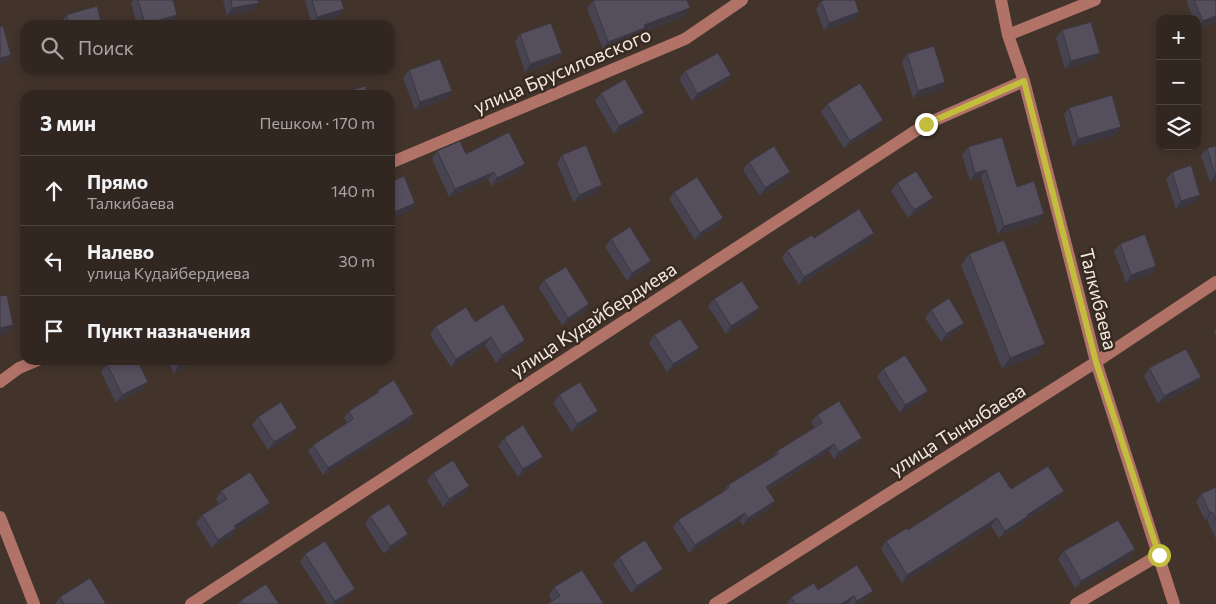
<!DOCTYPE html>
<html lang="ru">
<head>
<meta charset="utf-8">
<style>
	body { margin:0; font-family:Commissioner,sans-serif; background:#3d332d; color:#f1f3f6 }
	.controls { position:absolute; right:15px; top:15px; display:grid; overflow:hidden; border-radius:10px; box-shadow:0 2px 8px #0003 }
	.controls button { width:45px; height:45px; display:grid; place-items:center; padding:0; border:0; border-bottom:1px solid #4d443e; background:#322720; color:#f1f3f6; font:25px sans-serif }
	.stop { position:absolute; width:15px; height:15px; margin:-11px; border:4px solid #c3bd3e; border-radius:50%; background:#fff }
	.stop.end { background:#c3bd3e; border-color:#fff; box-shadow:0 1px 5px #0008 }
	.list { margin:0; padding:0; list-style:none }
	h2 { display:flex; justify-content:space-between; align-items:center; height:65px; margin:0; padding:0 20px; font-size:21px }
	h2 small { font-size:16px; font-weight:400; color:#a8a5a5 }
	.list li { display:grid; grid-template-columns:32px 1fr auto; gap:15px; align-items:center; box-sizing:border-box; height:70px; padding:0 20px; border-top:1px solid #4d443e }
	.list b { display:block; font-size:19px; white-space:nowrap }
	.list p { margin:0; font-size:16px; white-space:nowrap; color:#a8a5a5 }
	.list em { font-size:16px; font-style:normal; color:#a8a5a5 }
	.icon { flex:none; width:28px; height:28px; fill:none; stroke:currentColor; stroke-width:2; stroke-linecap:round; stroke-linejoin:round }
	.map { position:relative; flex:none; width:1216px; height:604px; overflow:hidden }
	.search { position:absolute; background:#322720; box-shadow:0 2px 8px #0003; left:20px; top:20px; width:375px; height:55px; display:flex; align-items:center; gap:12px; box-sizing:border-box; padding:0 18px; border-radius:15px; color:#a8a5a5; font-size:19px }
	.panel { position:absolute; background:#322720; box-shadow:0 2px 8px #0003; left:20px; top:90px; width:375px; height:275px; border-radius:15px }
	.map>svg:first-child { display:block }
</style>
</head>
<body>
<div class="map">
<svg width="1216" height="604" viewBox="0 0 1216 604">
	<rect width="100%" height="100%" fill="#42342b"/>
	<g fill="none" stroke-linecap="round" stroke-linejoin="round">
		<!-- minor -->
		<path stroke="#b17268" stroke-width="12" d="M1001,0l7,35 16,46 72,281 78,242
			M1008,35l87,-35
			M390,163l295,-124 57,-39
			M0,382l19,-14 19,-8
			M0,517l34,87
			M191,604l735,-480 98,-43
			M715,604l381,-242 120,-80
			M1076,604l83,-49"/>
	</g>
	<!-- wall -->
	<path fill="#484350" d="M134,0h39l-1,23 -8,2h-27l-6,-22z
		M223,0h35l-5,10 -26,6z
		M305,0h36l-3,17 -26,8z
		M1186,0h30v22l-19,7v-10h-4z
		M593,1l92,15 -42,16 -3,4 -37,13 -16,-40z
		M821,1l33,19 -30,10 -8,-21z
		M66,15l36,10h-41v-2z
		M1062,30l32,30 -29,9 -9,-31z
		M520,34l42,19 -6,8 -31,11 -10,-30z
		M907,54l38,28 -5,8 -27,8 -11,-36z
		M409,70l37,29 -31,11 -12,-32z
		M685,71l46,4 -6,8 -33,18 -13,-22z
		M601,93l37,28 -24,13 -19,-33z
		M827,104l50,24 -33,20 -23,-36z
		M1069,108l52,19 -6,8 -42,12 -9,-32z
		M1216,146v35l-6,1 -9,-26 6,-8z
		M968,147l71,75 -41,12 -17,-57 -11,4 -8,-26z
		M437,151l29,3 53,18 -28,14 -3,-7 -39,18 -17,-38z
		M562,155l35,38 -23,10 -17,-40z
		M749,162l36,18 -25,16 -17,-26z
		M1172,172l23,31 -19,6 -10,-30z
		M897,183l30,23 -19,12 -17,-27z
		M674,192l44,34 -23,14 -26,-41z
		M611,239l35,30 -19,12 -22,-34z
		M869,241l-70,44 -17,-27 5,-8z
		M1120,244l36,22 -5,8 -25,9 -12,-32z
		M969,254l68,101 -35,14 -41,-104z
		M544,280l40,32 -22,13 -23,-37z
		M714,299l40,17 -28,18 -18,-28z
		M931,310l33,13 -6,7 -17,12 -16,-24z
		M475,322l45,26 -24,15 -11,-18 -34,22 -21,-32 5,-8z
		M1216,329v8l-2,-5z
		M654,335l45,13 -6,8 -26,16 -18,-29z
		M167,360h32l-25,13z
		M107,364l41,18 -6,8 -26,13 -15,-31z
		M1149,368l52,9 -6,8 -37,19 -14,-28z
		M883,369l40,30 -23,14 -23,-36z
		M378,390l36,24 -4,7 -87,54 -15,-24 5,-6 34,-22 -3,-5 5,-7 27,-17z
		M559,395l39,16 -6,8 -20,13 -19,-29z
		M817,415l45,23 -5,7 -23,14 -5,-8 -61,39 2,18 -27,17 -3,-4 -51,32 -16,-26 5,-7 46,-29 4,-6 45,-28 4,-6 38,-23 -4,-6z
		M258,417l33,19 -23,14 -16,-25z
		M504,438l33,26 -19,13 -20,-31z
		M433,473l31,21 -21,13 -16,-26z
		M1216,487v52l-9,-19h-2l-9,-18 5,-8z
		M1011,489l47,10 -34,22 -2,3 -23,14 -8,-12 -89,57 -21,-34 5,-8 22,-11z
		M221,491l49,12 -6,8 -28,18 -5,7 -19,12 -16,-25 6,-8 17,-11 -3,-5z
		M370,516l38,18 -5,8 -19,12 -19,-30z
		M1064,551l66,6 -55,31 -17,-29z
		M305,554l50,35 -6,7 -12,8h-10l-27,-42z
		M619,557l39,20 -27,16 -18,-28z
		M554,587l50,17 -52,-3 -3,-6z
		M818,590l51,7 -11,7h-8l-1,-1 -2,1h-60l4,-7z
		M60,597l46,7h-51z
		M241,600l38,4h-41z"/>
	<!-- shaded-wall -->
	<path fill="#3b3741" d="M259,3l-6,7 -26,6 5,-8z
		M690,8l-5,8 -42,16 -3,4 -37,13 5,-7 36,-17z
		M344,9l-6,8 -26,8 5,-8z
		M859,12l-5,8 -30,10 5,-7z
		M177,15l-5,8 -8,2h-20l1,-1z
		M1216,16v6l-19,7 6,-8z
		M562,53l-6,8 -31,11 5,-8z
		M1100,53l-6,7 -29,9 6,-8z
		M11,55l-6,8 -5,1v-6z
		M731,75l-6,8 -33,18 5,-7z
		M945,82l-5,8 -27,8 5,-7z
		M452,91l-6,8 -31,11 5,-8z
		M644,113l-6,8 -24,13 5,-8z
		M883,120l-6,8 -33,20 6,-7z
		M1121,127l-6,8 -42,12 5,-8z
		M525,164l-6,8 -28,14 6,-8z
		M986,170l-5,7 -11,4 5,-8z
		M494,172l-6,7 -39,18 6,-8z
		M790,172l-5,8 -25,16 5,-8z
		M1216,174v7l-6,1 5,-7z
		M602,185l-5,8 -23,10 5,-8z
		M1200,195l-5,8 -19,6 5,-8z
		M933,198l-6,8 -19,12 6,-8z
		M415,203l-5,8 -20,8v-5z
		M1044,214l-5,8 -41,12 6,-8z
		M723,218l-5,8 -23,14 5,-7z
		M874,233l-5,8 -70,44 5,-8z
		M651,261l-5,8 -19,12 5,-8z
		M1156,266l-5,8 -25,9 5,-8z
		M589,304l-5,8 -22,13 6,-7z
		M759,308l-5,8 -28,18 5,-8z
		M964,323l-6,7 -17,12 5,-8z
		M13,325l-5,8 -8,2v-7z
		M491,337l-6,8 -34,22 5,-8z
		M525,340l-5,8 -24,15 6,-8z
		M1045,344l-8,11 -35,14 8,-11z
		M699,348l-6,8 -26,16 6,-8z
		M189,360h10l-25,13 5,-8z
		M1201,377l-6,8 -37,19 6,-8z
		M148,382l-6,8 -26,13 6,-8z
		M928,391l-5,8 -23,14 5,-8z
		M598,411l-6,8 -20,13 5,-8z
		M414,414l-4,7 -87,54 5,-7z
		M297,428l-6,8 -23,14 6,-8z
		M862,438l-5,7 -23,14 5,-7z
		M834,444l-5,7 -68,43 5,-7z
		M543,457l-6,7 -19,13 5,-8z
		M469,486l-5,8 -21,13 6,-8z
		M1064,491l-6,8 -34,22 -2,3 -23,14 6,-7 22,-16z
		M775,501l-5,7 -27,17 5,-7z
		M270,503l-6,8 -28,18 -5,7 -19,12 6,-8 16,-14z
		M1212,512l-5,8h-2l5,-7z
		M745,513l-5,8 -51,32 6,-8z
		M997,518l-6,8 -89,57 5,-8z
		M408,534l-5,8 -19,12 6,-8z
		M1135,549l-5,8 -55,31 6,-7z
		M663,569l-5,8 -27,16 6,-7z
		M355,589l-6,7 -12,8h-4l2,-3z
		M873,591l-4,6 -11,7h-4l3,-3z
		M854,596l-5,7 -2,1h-6z"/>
	<!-- building -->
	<path fill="#544e5d" stroke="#3b3741" d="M138,0h35l4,15 -32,9z
		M231,0h27l1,3 -27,5z
		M312,0h29l3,9 -27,8z
		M595,0h92l3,8 -46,17 1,3 -37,14 -15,-41z
		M825,0h30l4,12 -30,11 -8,-22z
		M1194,0h22v16l-13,5z
		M97,6l5,19h-33l-3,-10z
		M1091,22l9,31 -29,8 -9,-31z
		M551,23l11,30 -32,11 -10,-30z
		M3,26l8,29 -11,3v-31z
		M934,46l11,36 -27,9 -11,-37z
		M718,53l13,22 -34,19 -12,-23z
		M440,59l12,32 -32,11 -11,-32z
		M625,79l19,34 -25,13 -18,-33z
		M860,83l23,37 -33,21 -23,-37z
		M365,86l3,9h-30z
		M1112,95l9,32 -43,12 -9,-31z
		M509,132l16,32 -28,14 -3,-6 -39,17 -18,-38 23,-10 6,13z
		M1002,137l15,50 17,-6 10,33 -40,12 -18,-56 -11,3 -7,-26z
		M586,145l16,40 -23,10 -17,-40z
		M774,146l16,26 -25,16 -16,-26z
		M1216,146v28l-1,1 -8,-27z
		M1191,165l9,30 -19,6 -9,-29z
		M916,171l17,27 -19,12 -17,-27z
		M404,176l11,27 -25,11v-32z
		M697,177l26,41 -23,15 -26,-41z
		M859,209l15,24 -70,44 -17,-27 25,-15 2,3z
		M630,227l21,34 -19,12 -21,-34z
		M1145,234l11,32 -25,9 -11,-31z
		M1004,240l41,104 -35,14 -41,-104z
		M566,267l23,37 -21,14 -24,-38z
		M742,281l17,27 -28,18 -17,-27z
		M7,295l6,30 -13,3v-32z
		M949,298l15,25 -18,11 -15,-24z
		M503,304l22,36 -23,15 -11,-18 -35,22 -21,-32 31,-20 9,15z
		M680,319l19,29 -26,16 -19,-29z
		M1186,349l15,28 -37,19 -15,-28z
		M905,355l23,36 -23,14 -22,-36z
		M114,360h23l11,22 -26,13 -15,-31z
		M177,360h12l-10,5z
		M394,380l20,34 -86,54 -15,-23 40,-26 -4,-8 30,-19 -1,-2z
		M580,382l18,29 -21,13 -18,-29z
		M839,401l23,37 -23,14 -5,-8 -68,43 9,14 -27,17 -3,-5 -50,32 -17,-25 51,-32 -1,-3 50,-31 -1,-3 45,-28 -5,-8z
		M281,402l16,26 -23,14 -16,-25z
		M523,425l20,32 -20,12 -19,-31z
		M453,460l16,26 -20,13 -16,-26z
		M1048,466l16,25 -37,24 1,1 -23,15 -8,-13 -90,57 -21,-34 21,-13 1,2 91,-59 12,18z
		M250,472l20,31 -36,23 2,2 -18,12 -16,-25 25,-16 -6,-8z
		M1216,487v33l-4,-8 -2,1 -9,-19z
		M389,504l19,30 -18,12 -20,-30z
		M1118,520l17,29 -54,32 -17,-30z
		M645,540l18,29 -26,17 -18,-29z
		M325,541l30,48 -20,12 -30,-47z
		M857,565l16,26 -16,10 -3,-5 -13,8h-46l-4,-7 23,-14 4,7z
		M582,570l22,34h-57l13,-8 -6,-9z
		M90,578l16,26h-42l-4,-7z
		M266,584l13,20h-36l-2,-4z"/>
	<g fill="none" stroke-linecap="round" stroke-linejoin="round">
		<!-- route -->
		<path stroke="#c3bd3e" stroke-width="6" d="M926,124l98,-43 72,281 63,193"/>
	</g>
	<g text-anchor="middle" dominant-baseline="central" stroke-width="5" stroke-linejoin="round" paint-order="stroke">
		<!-- street labels -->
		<g font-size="19" fill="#f2e8e2" stroke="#382a21">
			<text transform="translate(562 70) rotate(-23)">улица Брусиловского</text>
			<text transform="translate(1099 299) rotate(76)">Талкибаева</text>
			<text transform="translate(593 319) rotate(-33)">улица Кудайбердиева</text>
			<text transform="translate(957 429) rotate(-32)">улица Тыныбаева</text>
		</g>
	</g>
</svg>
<div class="controls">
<button>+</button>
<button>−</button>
<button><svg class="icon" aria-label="layers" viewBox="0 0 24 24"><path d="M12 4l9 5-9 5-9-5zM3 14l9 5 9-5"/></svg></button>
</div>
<div class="stop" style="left:1159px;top:555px"></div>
<div class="stop end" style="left:926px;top:124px"></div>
<div class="search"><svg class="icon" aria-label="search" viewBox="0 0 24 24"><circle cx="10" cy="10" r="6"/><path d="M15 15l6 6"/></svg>Поиск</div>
<section class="panel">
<h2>3 мин<small>Пешком · 170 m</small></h2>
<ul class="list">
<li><svg class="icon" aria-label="ahead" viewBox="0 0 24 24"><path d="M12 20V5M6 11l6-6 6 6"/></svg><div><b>Прямо</b><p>Талкибаева</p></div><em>140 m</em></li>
<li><svg class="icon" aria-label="left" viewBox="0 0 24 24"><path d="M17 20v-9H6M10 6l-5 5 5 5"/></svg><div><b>Налево</b><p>улица Кудайбердиева</p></div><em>30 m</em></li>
<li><svg class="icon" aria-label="arrive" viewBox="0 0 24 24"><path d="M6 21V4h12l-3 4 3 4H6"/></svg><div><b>Пункт назначения</b></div></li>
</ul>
</section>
</div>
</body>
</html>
